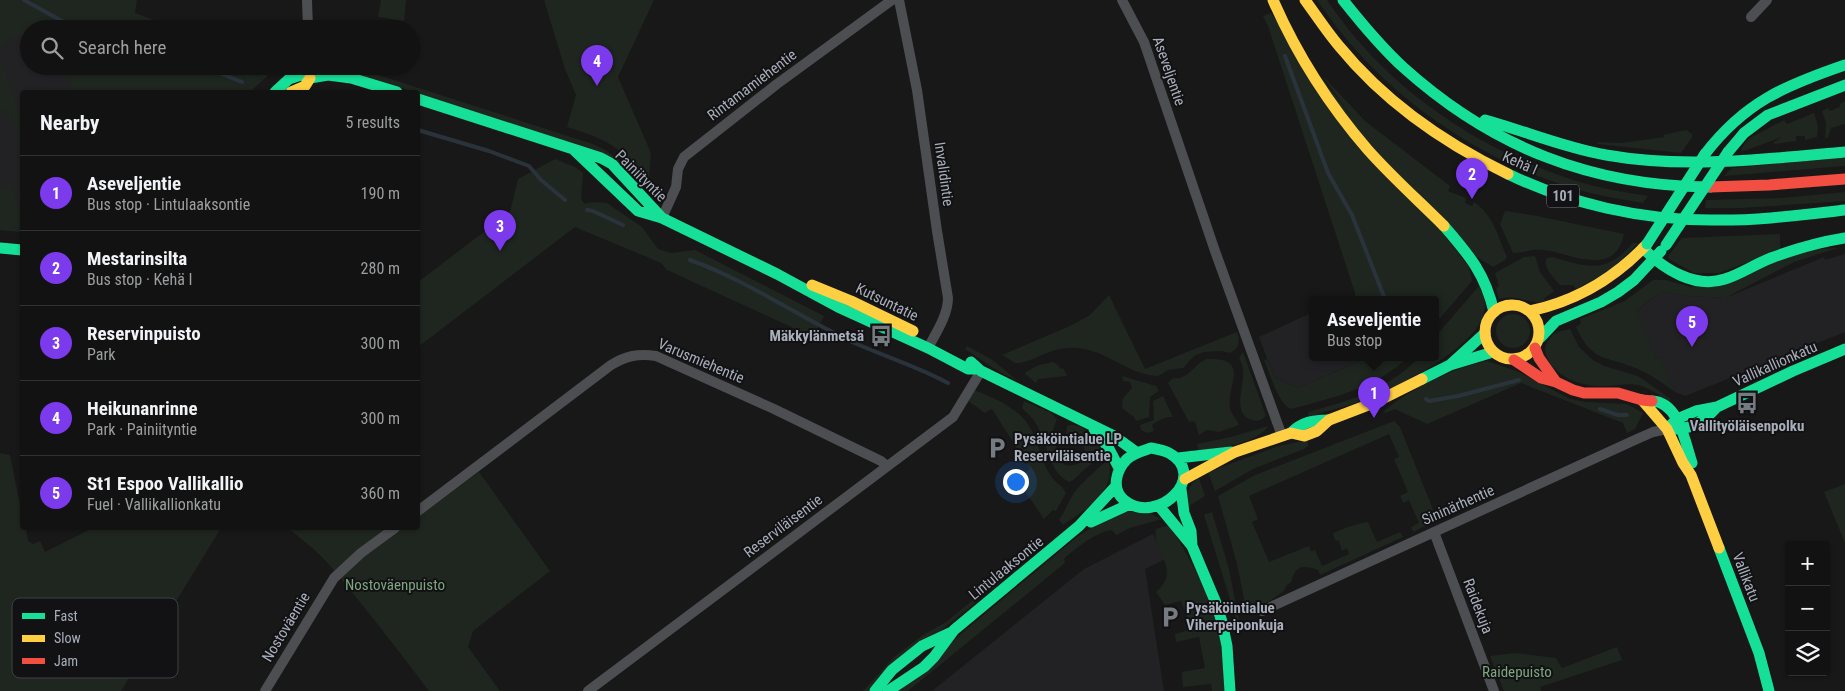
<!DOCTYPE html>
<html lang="en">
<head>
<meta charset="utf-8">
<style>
	body { margin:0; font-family:"Roboto Condensed",sans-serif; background:#1f2020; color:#f1f3f6 }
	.controls { position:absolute; right:15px; bottom:15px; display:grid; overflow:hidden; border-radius:5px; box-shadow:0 1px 4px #0004 }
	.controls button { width:45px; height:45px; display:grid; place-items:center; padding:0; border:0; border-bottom:1px solid #313232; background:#121212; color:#f1f3f6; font:25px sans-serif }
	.you { position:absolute; left:1015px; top:481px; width:18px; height:18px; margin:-12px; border:4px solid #fff; border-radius:50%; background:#1a73e8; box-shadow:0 0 0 8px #1a73e833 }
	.badge { display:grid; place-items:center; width:32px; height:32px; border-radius:50%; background:#7c3aed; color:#fff; font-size:16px; font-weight:700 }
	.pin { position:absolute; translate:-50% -41px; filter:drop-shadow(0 1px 2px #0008) }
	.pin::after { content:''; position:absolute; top:26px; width:18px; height:15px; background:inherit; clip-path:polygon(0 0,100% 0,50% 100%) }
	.popup { position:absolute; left:1309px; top:296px; width:130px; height:65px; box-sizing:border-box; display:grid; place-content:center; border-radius:5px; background:#121212; filter:drop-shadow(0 1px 4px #0005); font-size:16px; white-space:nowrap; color:#9c9e9f }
	.popup b { font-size:19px; color:#f1f3f6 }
	.popup::after { content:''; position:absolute; left:50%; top:100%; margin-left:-10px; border:10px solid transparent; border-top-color:#121212 }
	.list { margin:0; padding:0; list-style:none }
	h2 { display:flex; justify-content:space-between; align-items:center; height:65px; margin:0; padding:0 20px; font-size:21px }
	h2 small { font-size:16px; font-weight:400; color:#9c9e9f }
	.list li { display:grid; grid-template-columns:32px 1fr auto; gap:15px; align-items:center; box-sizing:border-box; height:75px; padding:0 20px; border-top:1px solid #313232 }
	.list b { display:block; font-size:19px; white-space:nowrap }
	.list p { margin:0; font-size:16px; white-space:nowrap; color:#9c9e9f }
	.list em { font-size:16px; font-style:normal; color:#9c9e9f }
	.icon { flex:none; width:28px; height:28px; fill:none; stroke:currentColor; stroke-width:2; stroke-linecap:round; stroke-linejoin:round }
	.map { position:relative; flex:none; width:1845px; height:691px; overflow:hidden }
	.search { position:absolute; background:#121212; box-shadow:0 1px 4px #0004; left:20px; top:20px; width:400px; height:55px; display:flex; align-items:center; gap:12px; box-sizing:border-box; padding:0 18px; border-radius:28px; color:#9c9e9f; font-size:19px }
	.panel { position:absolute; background:#121212; box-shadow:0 1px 4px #0004; left:20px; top:90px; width:400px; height:440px; border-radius:5px }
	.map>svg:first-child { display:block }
</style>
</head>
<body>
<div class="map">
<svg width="1845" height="691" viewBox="0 0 1845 691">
	<rect width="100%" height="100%" fill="#181818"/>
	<!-- built -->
	<path fill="#222224" d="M0,13l29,16v37h123l74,26h-204v140l-22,-2z
		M1845,254v78l-160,64 -10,-4 -16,-35 -3,2 -21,-47 23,-18 6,-2 24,4 37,2 99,-41 1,3z
		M1313,312v45h47v4l-62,27 -24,-11 -15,-40z
		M1153,534l12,25 -20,10 19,122h-232l152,-122z"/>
	<!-- green -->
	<path fill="#1e261f" d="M0,0h137l-2,13 43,16h-149v5h-7l-15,6 1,4 -8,3z
		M381,0h25l-2,21 -26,-4z
		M544,0h110l-36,77 33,76 -2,26c-29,-32 -40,-39 -82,-52l9,-32 -11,-26z
		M1317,0h10c58,87 148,148 246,180 24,8 50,12 75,16l-5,7c-24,-4 -48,-8 -71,-15 -102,-32 -195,-98 -255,-188z
		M1271,13l198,254 3,14 -37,43v-25h-80v-6l-87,-267 -5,-10z
		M0,60l22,58v24l-13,-26 -9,-8z
		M63,66h215l-28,26h-177z
		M323,66h27l243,78c21,9 31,21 47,38l-4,3 -14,-15 -207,-78 -64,-20z
		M1321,74l44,47 85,65 -2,5 18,7 -1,5 7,3 2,-4c19,12 24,35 33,55l-2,3 -12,7 -16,-10 -94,-97z
		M1845,101v23l-14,4 -3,9 -3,2 1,-16 -4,-12 6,-3 2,3 10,-4v-3z
		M1814,113l4,13 -1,11 -12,3v-4h-9v5l-22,3v-2l8,-5 -35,13 -7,1 8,-12 36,-19 3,4z
		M1686,130l6,4v3l-11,16 -83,-9 -1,-2 24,1 44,-6 -2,-2z
		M1845,157v9l-121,10 8,-8z
		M555,159l20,8 8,6 -2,26 4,5 7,-2 15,1 35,24 16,22 13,4 24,-3 129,66 -11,21 -146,-67 -6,-7 -86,-36 -157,120v-65l92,-70 8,-33z
		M9,184l10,21 3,-1v28l-22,-2v-42z
		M1845,192v9l-104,7h-36l1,-8 75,-2z
		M1505,211l27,4 92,19c-9,44 -51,20 -80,16 -11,-2 -20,3 -31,3l-13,-29z
		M1780,234v16l-61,23h-25l-25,-14 -1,-3 14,-18z
		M1633,243h5l-28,28 -34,18 -3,-4h-13c-6,-8 -18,-17 -13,-27l5,-1c36,10 53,18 81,-14z
		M1838,248l-44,14 -69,36 -37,-2 -24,-4 -6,2 -22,17 20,48 4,-2 15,35c-11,-8 -24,-17 -37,-23 -32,-14 -45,-5 -62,-42l5,-4 -1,-4 45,-18 28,-21h13l25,7 124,-38z
		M1535,256l5,16 14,19 -10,8 1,2c-15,5 -25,-8 -46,-2l-3,-11 3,-2 -4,-13 29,-16z
		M1479,286c2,6 6,13 6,19 1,42 -99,87 -132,99 -15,5 -30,7 -44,14l-1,-5 3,-2c39,-10 80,-23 108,-54h16v-20z
		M1109,295l36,74 92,-37c3,9 3,16 -7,21l-9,-2 -17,1 -10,4 -11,12 -15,2 -10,6c-33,-1 -54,-31 -91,-28 -18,1 -31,12 -47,15h-5l-13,-8 68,-29 20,-11z
		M1496 331a17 17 0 1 1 34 0a17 17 0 1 1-34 0Z
		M1570,329l9,18 14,13 11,6 34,10 33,23 -2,2c-10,-6 -20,-13 -31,-16 -11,-2 -23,1 -34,1 -20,1 -43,-7 -54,-23 -5,-8 -7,-14 -2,-22 5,-9 12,-10 22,-12z
		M967,346l24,13 27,22 -20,-10 -33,-22z
		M1243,352l23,64c-4,4 -9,6 -14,4 -21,-6 -7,-35 -9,-50 0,-4 -2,-8 -4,-12z
		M1360,357h48c-31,31 -76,41 -117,52 -13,-5 -21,-36 -27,-49l3,-1 7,18 24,11 62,-27z
		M1207,359c45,-1 19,25 23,49 1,6 7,11 9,17l-20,7 -12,-2 -8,5 -4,-13 -3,-1 -3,1 -21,-39 5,-5c17,2 20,-14 34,-19z
		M1487,361l32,11 51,27 16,3 41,2 16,9 -8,16 -8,4 -4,-10 -102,-40 -94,41 -32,-15 -10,4 -1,-2c29,-24 66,-42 103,-50z
		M1053,362l6,4 1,3 3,-1 4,8 -29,3 -2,4 -11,-9 1,-2 13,-7z
		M1122,376l34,10 3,5 -9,6 -1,20 -13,4 -2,-4 -11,-8c-3,-11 3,-14 9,-21l-2,-6 -7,-1z
		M974,390c23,9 48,19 59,43 6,13 9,30 18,43 4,6 12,10 15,17l-10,18 -3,-1 -9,9 -28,-41 14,-9 -38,-60 -7,4 -17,-12z
		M1163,396l10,21c-6,-1 -16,4 -21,8l2,6 -7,2 -6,-3 -1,-5 14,-5 -1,-19z
		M1024,401l27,12 6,6 -5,14 8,28c7,9 19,2 28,-1l-9,-27 -10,3 -3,-2 1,-8c15,-7 29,16 37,26l-31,28 -4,2c-21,-11 -21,-37 -31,-55 -4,-8 -10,-13 -16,-19z
		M1394,421l6,6 32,80 3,14 -22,11 -2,-5 8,-4 -10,-23 -6,3 -3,-7 8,-4 -14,-33 5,-2 -10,-23 -140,62 9,23 -6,3 17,40 40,-16 2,5 4,-1 7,16 27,-12 -2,-6 -5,3 -3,-10 -4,-1 -2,-6c6,-5 27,-11 35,-12l9,20 23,-10 3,5 -83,38 -2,-5c-16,-6 -23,-4 -27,12l-5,4 -2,5 -29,20 -5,1 -4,-3 -9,-45 -19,-68 35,-20z
		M1268,426c-9,17 -50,22 -69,26l-2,-8 34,-7z
		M1308,440v6l-4,3 -51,20 -38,22 -7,-19 71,-26z
		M0,453l10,2 12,59v14h4l2,13 5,3 7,-3 5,11 48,-24h128l-100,163h-121z
		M1108,460c10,31 -23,50 -45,65l-4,-5c6,-9 10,-19 15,-27 10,-13 22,-23 34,-33z
		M479,472l71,99 -77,60 -5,16 32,44h-71c-32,-42 -64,-84 -98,-124 -12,-15 -29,-27 -43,-39h109l3,1 18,-1v-11z
		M1199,478l6,18 -19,12c1,-14 1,-22 13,-30z
		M1845,484v59l-21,-51z
		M1126,511l25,3 11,5 -32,9 -14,7 -4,-5c-14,1 -38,19 -48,29l1,4 -157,128h-9l63,-58 115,-96 12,-8z
		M1212,512l17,57 11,56h-2l-34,-110z
		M1169,525c21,33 44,74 51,112 3,18 4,36 6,54h-14l-1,-7 -28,3 -1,-15 23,-4 -6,-31 -23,5 -1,-8 17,-5 -11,-28 -16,4 -9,-13c27,-23 -5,-39 0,-63z
		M1014,557l3,5 -12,16 -137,113h-5l31,-34 29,-22 23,-13 43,-35z
		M1617,647l5,13 -82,27 1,4h-37l-14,-35 25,-3 41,5 6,10z"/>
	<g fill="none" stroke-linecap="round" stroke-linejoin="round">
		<!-- stream -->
		<path stroke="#2a333b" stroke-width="4" d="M24,0l38,21 24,8
			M1285,56l43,117 24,42 33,84
			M202,66l40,16
			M418,130l71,21 40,15 12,14 24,20
			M587,210l6,1 30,14
			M690,260c56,20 106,55 160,81 33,15 67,25 98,42
			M1426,399l3,2 29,-5 61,-16
			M1600,409l18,6h9"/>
		<!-- street -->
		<path stroke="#4c4e51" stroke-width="10" d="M307,0l1,29
			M899,0l18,90 20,141 11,67c0,17 -12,35 -20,50
			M1122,0l22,42 71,209 67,185
			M1751,17l16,-17
			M310,66l4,11
			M662,218l14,-31 2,-18 6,-12 93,-73 115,-84
			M418,511l193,-146c15,-9 27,-12 45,-9l118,53 107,52 6,5
			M1434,532l60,159
			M1262,611l375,-172 16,-7 14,-3
			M265,691l69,-113 27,-25 34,-25
			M588,691l365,-274 28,-46"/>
		<!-- fast -->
		<path stroke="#16e098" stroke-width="11" d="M1343,0c19,24 38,47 61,68 88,79 187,118 306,119
			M275,92l14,-13 12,-4 9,3 18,-3 23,3 46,14
			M418,99l183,59 11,6 50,54
			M1485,120c40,11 80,28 121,35 79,14 160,4 239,-3
			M574,150l64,61 24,7 115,56 61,33 90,41 40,21h9
			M1728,152l16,-19 24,-18 77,-30
			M1705,154c40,-52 79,-68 140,-89
			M1508,174c62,30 134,46 203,46 45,1 90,-5 134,-10
			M1444,226c25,29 41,47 50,86
			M0,248l22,2
			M1643,248c20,21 52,41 82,31 16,-5 30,-15 46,-21 24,-9 49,-16 74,-20
			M1540,338l16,-17 45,-19 17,-10 16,-12 27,-29
			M971,362l10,9 133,65 22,16
			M1451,364l34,-31
			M1422,379l28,-14 43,-13
			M1652,401c27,1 33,41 40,62
			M1671,425l6,-6 19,-8 21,-4 76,-36 52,-22
			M1094,429l14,18 11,21
			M1672,429c20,1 32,-8 45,-22
			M1291,433c11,-11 22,-13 38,-13
			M1151,448c6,1 13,2 18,5 41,23 -12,74 -45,47 -13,-11 -8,-30 3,-41 7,-6 15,-8 24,-11z
			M1178,458l53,-6
			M1181,489l3,24 7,18 1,15 24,57 6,19 5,24 3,45
			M1159,506l33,40
			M1091,522l39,-18
			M1719,548l40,105 10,38
			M875,691l17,-21 30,-24 30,-14
			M888,691l36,-24 10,-10 20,-27 125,-104 37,-40"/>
		<!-- slow -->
		<path stroke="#ffcf43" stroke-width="11" d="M1273,0c24,55 56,105 95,150 24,27 51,51 76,76
			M1305,0c11,15 22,32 34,46 45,55 105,97 169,128
			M291,92l14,-6 5,-8
			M812,285l39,16 62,30
			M1485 332a27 27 0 1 1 54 0a27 27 0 1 1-54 0Z
			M1530,311c47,-10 84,-32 117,-67
			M1642,400l25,29 16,34 8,12 28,73
			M1185,479l50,-27 56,-19 13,3 13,-5 12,-11 47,-18 46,-23"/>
		<!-- jam -->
		<path stroke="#f24e42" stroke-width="11" d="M1710,187l59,-2 76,-6
			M1535,348l4,10 17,24
			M1514,360l27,18 15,4 17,8 11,3h34l24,7 10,1"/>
		<!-- fast-bridge -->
		<path stroke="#16e098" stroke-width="11" d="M1647,244l58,-90
			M1666,245l62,-93"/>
	</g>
	<!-- icons -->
	<defs>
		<g id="bus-bare" transform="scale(1.725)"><path d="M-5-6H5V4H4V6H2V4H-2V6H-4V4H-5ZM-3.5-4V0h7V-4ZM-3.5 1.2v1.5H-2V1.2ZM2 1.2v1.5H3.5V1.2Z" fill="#767a81" stroke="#121214" stroke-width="2.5" paint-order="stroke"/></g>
		<g id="parking-bare" transform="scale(1.725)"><path d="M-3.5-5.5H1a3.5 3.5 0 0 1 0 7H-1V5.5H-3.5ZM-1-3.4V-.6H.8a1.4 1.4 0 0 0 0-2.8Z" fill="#767a81" stroke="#121214" stroke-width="2.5" paint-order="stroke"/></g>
	</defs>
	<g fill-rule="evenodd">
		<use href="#bus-bare" x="881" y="336"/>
		<use href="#bus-bare" x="1747" y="403"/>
		<use href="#parking-bare" x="997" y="448"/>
		<use href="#parking-bare" x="1170" y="617"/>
	</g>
	<g text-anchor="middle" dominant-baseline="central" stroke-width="4" stroke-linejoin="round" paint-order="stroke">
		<!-- shield labels -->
		<rect fill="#121214" stroke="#7b7f88" stroke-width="1" x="1547" y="184.5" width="32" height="23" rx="4"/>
		<g font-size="14" font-weight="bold" fill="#a8aeba">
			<text x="1563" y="196">101</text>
		</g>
		<!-- street labels -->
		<g font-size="15" fill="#a8aeba" stroke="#121214">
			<text transform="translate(1169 71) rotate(71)">Aseveljentie</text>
			<text transform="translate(752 85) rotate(-37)">Rintamamiehentie</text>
			<text transform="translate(1520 163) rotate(24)">Kehä I</text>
			<text transform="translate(944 174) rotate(82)">Invalidintie</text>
			<text transform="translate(641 176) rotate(45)">Painiityntie</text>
			<text transform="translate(887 302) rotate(26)">Kutsuntatie</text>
			<text transform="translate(701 361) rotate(23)">Varusmiehentie</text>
			<text transform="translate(1775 364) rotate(-24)">Vallikallionkatu</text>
			<text transform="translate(1458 505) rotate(-24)">Sininärhentie</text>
			<text transform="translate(783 526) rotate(-37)">Reserviläisentie</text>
			<text transform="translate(1006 568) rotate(-39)">Lintulaaksontie</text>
			<text transform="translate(1746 577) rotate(69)">Vallikatu</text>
			<text transform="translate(1478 606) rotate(69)">Raidekuja</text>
			<text transform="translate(286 627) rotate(-59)">Nostoväentie</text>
		</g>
		<!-- poi labels -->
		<g font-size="15" font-weight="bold" fill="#a8aeba" stroke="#121214" text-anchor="start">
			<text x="864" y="336" text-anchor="end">Mäkkylänmetsä</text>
			<text x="1747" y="426" text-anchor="middle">Vallityöläisenpolku</text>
			<text x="1014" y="439">Pysäköintialue LP<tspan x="1014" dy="17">Reserviläisentie</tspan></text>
			<text x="1186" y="608">Pysäköintialue<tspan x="1186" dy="17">Viherpeiponkuja</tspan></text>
		</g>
		<!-- park labels -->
		<g font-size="15" fill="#7ea680" stroke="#121214">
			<text x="395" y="585">Nostoväenpuisto</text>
			<text x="1517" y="672">Raidepuisto</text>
		</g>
	</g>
	<!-- legend -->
	<rect x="12" y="598" width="166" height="80" rx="8" fill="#121214" stroke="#3f4146" stroke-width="1"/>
	<rect x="22" y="613" width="23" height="6" fill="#16e098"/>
	<rect x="22" y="635" width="23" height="7" fill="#ffcf43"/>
	<rect x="22" y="658" width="23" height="6" fill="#f24e42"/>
	<g font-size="14" fill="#a8aeba">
		<text x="54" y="621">Fast</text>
		<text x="54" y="643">Slow</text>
		<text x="54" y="666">Jam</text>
	</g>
</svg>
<div class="controls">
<button>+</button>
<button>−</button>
<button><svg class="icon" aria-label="layers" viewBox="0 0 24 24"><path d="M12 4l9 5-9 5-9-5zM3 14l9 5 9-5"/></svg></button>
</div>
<div class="you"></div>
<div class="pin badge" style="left:1374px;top:418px">1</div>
<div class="popup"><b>Aseveljentie</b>Bus stop</div>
<div class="pin badge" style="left:1472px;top:199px">2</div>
<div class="pin badge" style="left:500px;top:251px">3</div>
<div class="pin badge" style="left:597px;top:86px">4</div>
<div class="pin badge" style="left:1692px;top:347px">5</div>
<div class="search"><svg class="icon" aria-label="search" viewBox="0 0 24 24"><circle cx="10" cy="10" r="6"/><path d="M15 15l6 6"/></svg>Search here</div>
<section class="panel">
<h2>Nearby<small>5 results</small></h2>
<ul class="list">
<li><span class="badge">1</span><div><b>Aseveljentie</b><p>Bus stop · Lintulaaksontie</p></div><em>190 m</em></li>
<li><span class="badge">2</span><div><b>Mestarinsilta</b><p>Bus stop · Kehä I</p></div><em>280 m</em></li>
<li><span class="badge">3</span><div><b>Reservinpuisto</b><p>Park</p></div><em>300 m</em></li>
<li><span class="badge">4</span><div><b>Heikunanrinne</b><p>Park · Painiityntie</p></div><em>300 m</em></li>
<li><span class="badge">5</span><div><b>St1 Espoo Vallikallio</b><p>Fuel · Vallikallionkatu</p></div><em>360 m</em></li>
</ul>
</section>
</div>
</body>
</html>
